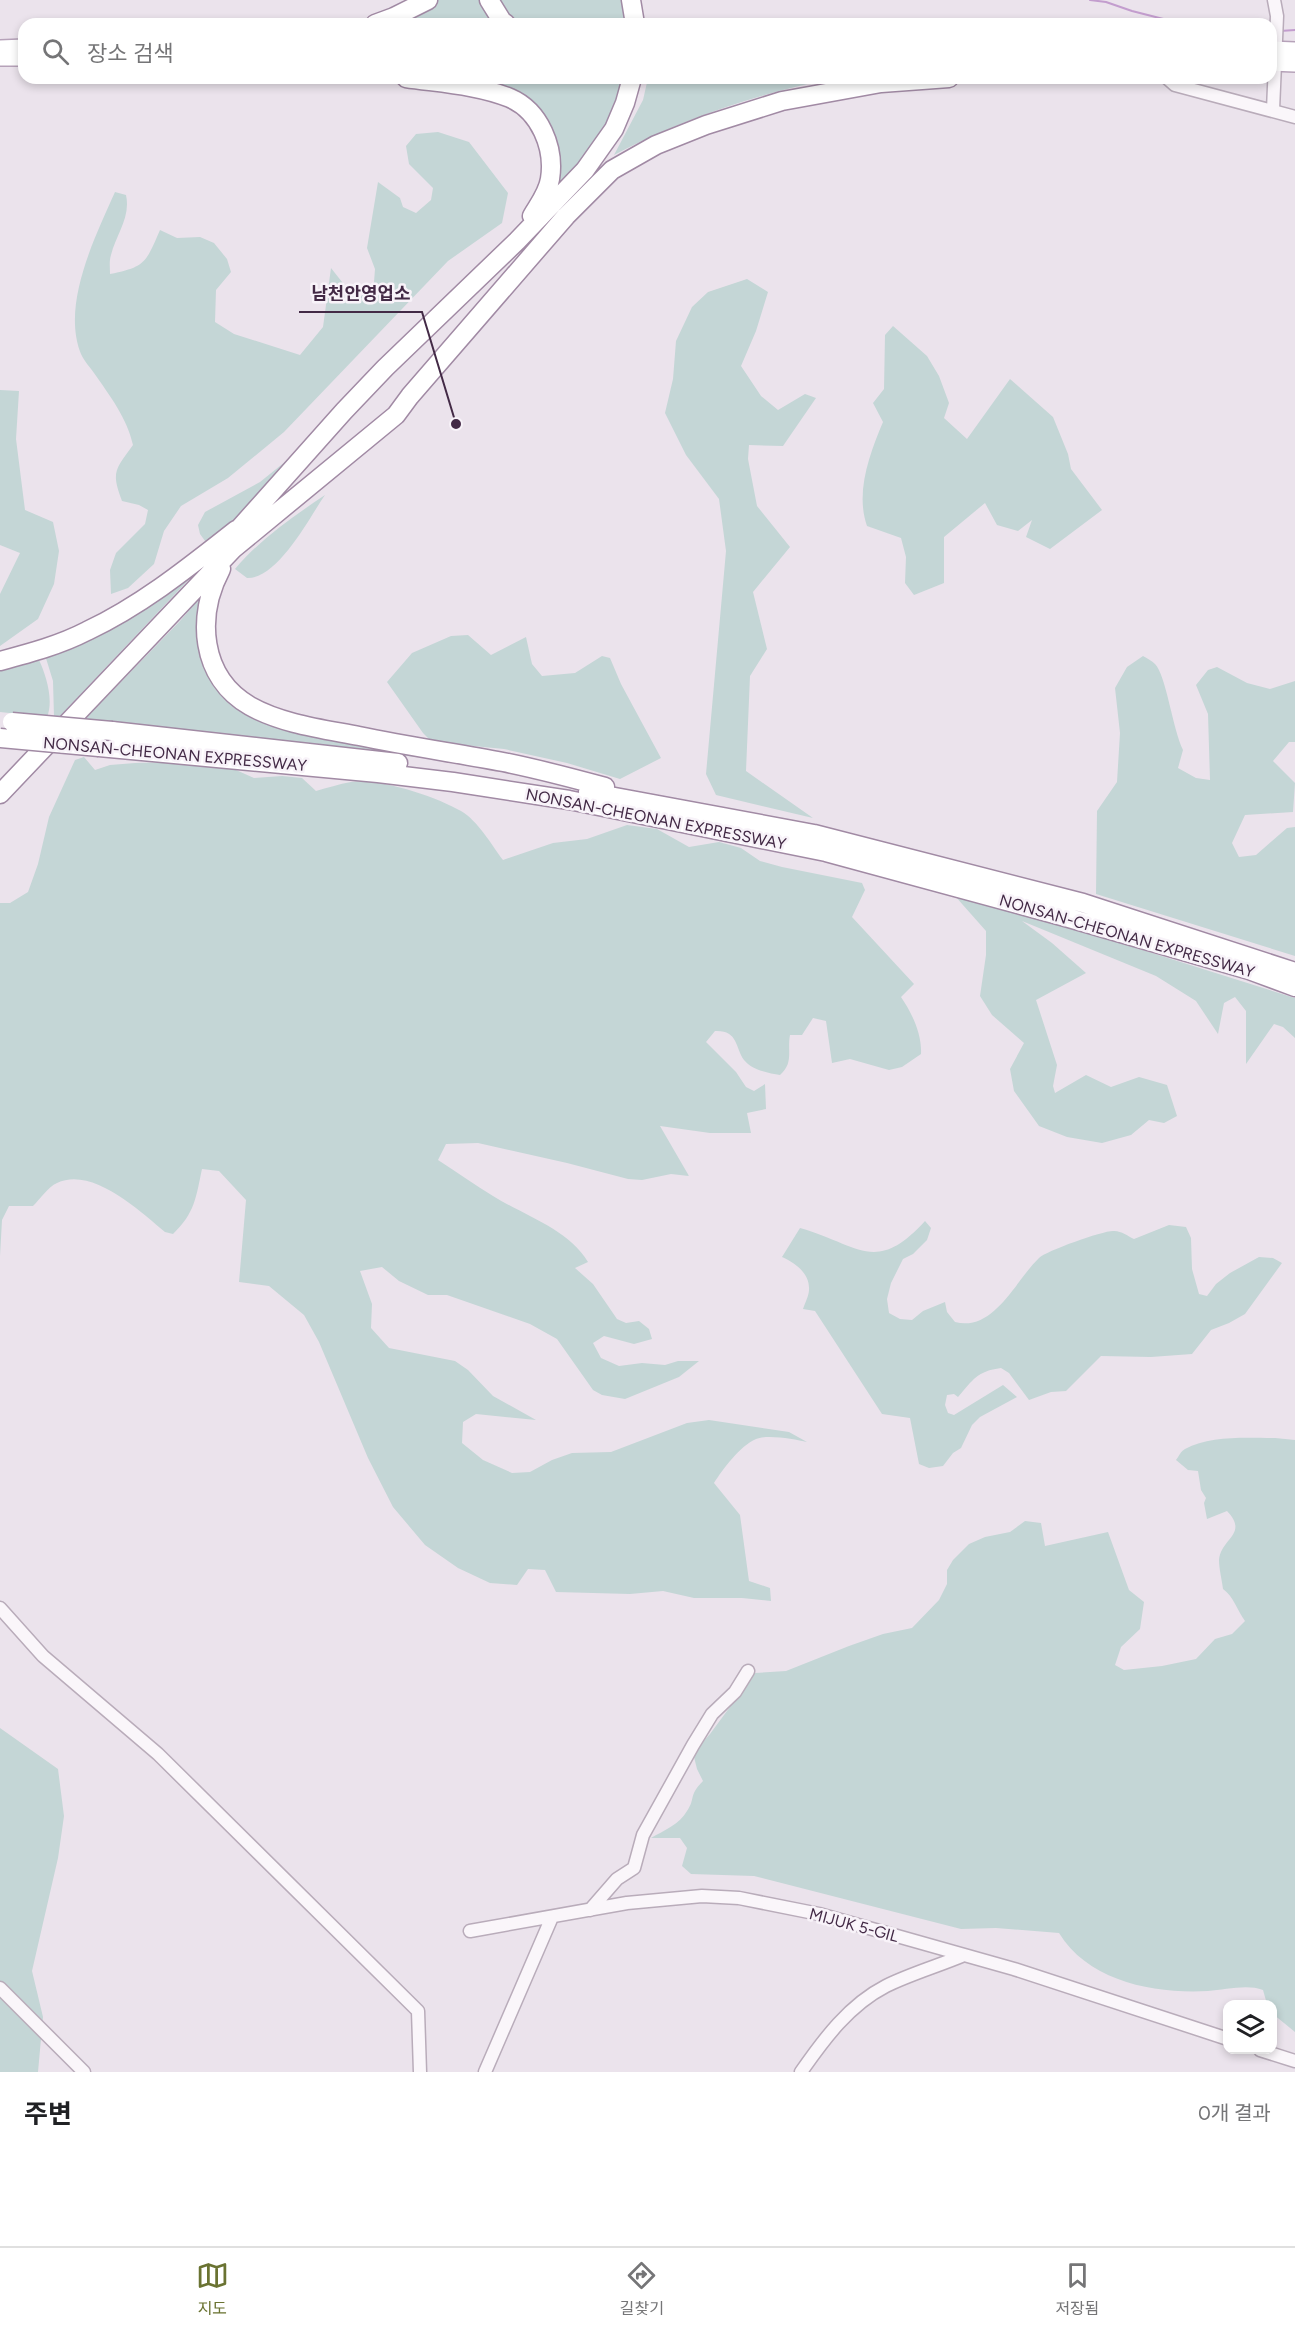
<!DOCTYPE html>
<html lang="ko">
<head>
<meta charset="utf-8">
<style>
	body { margin:0; font-family:Figtree,"Noto Sans KR",sans-serif; background:#f6f6f6; color:#202124 }
	.controls { position:absolute; right:18px; bottom:18px; display:grid; overflow:hidden; border-radius:12px; box-shadow:0 3px 9px #0003 }
	.controls button { width:54px; height:54px; display:grid; place-items:center; padding:0; border:0; border-bottom:2px solid #e0e0e0; background:#fff; color:#202124; font:30px sans-serif }
	.list { margin:0; padding:0; list-style:none }
	h2 { display:flex; justify-content:space-between; align-items:center; height:78px; margin:0; padding:0 24px; font-size:26px }
	h2 small { font-size:20px; font-weight:400; color:#757577 }
	.icon { flex:none; width:33px; height:33px; fill:none; stroke:currentColor; stroke-width:2; stroke-linecap:round; stroke-linejoin:round }
	.map { position:relative; flex:none; width:1295px; height:2072px; overflow:hidden }
	.search { position:absolute; background:#fff; box-shadow:0 3px 9px #0003; left:18px; right:18px; top:18px; height:66px; display:flex; align-items:center; gap:15px; box-sizing:border-box; padding:0 21px; border-radius:18px; color:#757577; font-size:22px }
	.sheet { height:174px; background:#fff }
	nav { display:flex; justify-content:space-around; align-items:center; box-sizing:border-box; height:84px; border-top:2px solid #e0e0e0; background:#fff; font-size:16px; color:#757577 }
	nav a { display:grid; justify-items:center; gap:3px }
	nav .on { color:#6a7332 }
	.map>svg:first-child { display:block }
</style>
</head>
<body>
<div class="map">
<svg width="1295" height="2072" viewBox="0 0 1295 2072">
	<rect width="100%" height="100%" fill="#ebe3ec"/>
	<!-- green -->
	<path fill="#c4d6d6" d="M434,0h49l16,24h-114z
		M495,0h131l4,24h-110l-7,-3z
		M432,78h195l-28,65 -46,50 -24,-85z
		M648,78h188c-77,15 -152,40 -222,77l29,-55z
		M438,132l31,10 39,51 -6,30 -54,38 -164,171 -56,46 -47,28 -17,25 -10,33 -26,24 -17,6 -1,-24 6,-17 29,-29 3,-14 -9,-5 -17,-4c-11,-29 -7,-31 11,-56 -6,-27 -23,-49 -39,-72 -4,-6 -10,-12 -13,-19 -20,-49 14,-117 34,-162l11,3c5,22 -10,40 -15,60 -2,6 -1,13 -1,19 36,-7 36,-12 50,-44l17,8 23,-1 14,6 13,16 4,13 -15,18 -1,32 19,12 66,21 23,-28 8,-59 26,33 17,-19 1,-13 -8,-21 11,-66 22,16 3,9 13,6 15,-13 2,-12 -24,-24 -3,-18 10,-12z
		M747,279l21,13 -12,39 -15,35 20,30 17,14 27,-16 11,4 -33,48 -34,-1 -1,14 9,47 33,41 -37,45 14,57 -17,27 -4,95 67,47 -97,-23 -10,-21 20,-223 -7,-52 -33,-44 -21,-42 8,-34 3,-38 16,-34 16,-15z
		M893,326l34,30 12,20 10,27 -5,15 23,21 43,-60 43,38 15,37 3,15 31,41 -52,39 -24,-12 6,-17 -14,11 -21,-6 -12,-22 -41,34v46l-30,12 -9,-12 1,-26 -5,-19 -34,-12c-12,-34 3,-73 16,-104l-10,-19 11,-14 1,-54z
		M0,390l19,1 -3,48 9,71 28,12 6,29 -5,33 -16,35 -38,27v-52l20,-41 -20,-8z
		M296,453l-24,34 -64,58 -8,-11 -2,-9 7,-13 55,-30z
		M325,495c-16,23 -47,84 -78,83l-12,-9c24,-29 59,-53 90,-74z
		M195,573l-137,145 -4,-1 -1,-36 -8,-26z
		M210,586l-10,27 41,93 238,58 -395,-44 96,-99z
		M468,635l23,20 35,-18 6,27 10,12 33,-3 27,-17 8,2 11,26 40,74 -41,21 -53,-16 -63,-14 -72,-7 -9,-9 -36,-51 25,-29 39,-17z
		M1143,656c4,2 9,5 12,8 11,11 18,66 28,86l-5,18 18,10 14,2 -2,-66 -12,-29 12,-15 9,-3 30,16 23,6 25,-8v61h-6l-16,19 22,22 -2,29 -48,3 -13,28 7,14 17,-2 31,-27 8,-1v129l-199,-62 1,-83 20,-29 3,-49 -5,-45 12,-21z
		M39,660c7,15 15,40 8,57l-47,-5v-41z
		M84,757l11,13 15,-5 25,-2 39,-1 53,4 27,12 28,-2 20,2 14,13c11,-3 23,-7 35,-9 27,-5 86,15 110,29 17,10 30,33 42,49l50,-17 34,-4 40,-14 30,4 32,18 30,-5 22,6 19,13 22,6 80,16 3,7 -13,27 62,67 -13,13c11,16 21,37 20,57l-19,13 -13,3 -39,-11 -18,4 -6,-42 -13,-3 -11,17h-12c-3,16 4,28 -10,40 -12,-2 -28,-5 -36,-15 -9,-13 -6,-30 -29,-29l-9,11 30,30 10,15 8,4 11,-7 1,25 -19,4 4,20h-41l-50,-7 29,50 -18,-2 -29,6 -14,-1 -61,-16 -89,-20 -32,1 -8,16c19,12 37,25 55,36 32,20 75,33 95,66l-13,6 18,16 24,35 9,4 13,-2 10,8 3,10 -18,5 -30,-8 -11,7 8,15 18,8 23,-3 23,2 13,-4h21l-20,16 -54,22 -23,-4 -9,-5 -36,-51 -27,-15 -83,-29h-19l-29,-14 -17,-14 -22,4 12,33 -1,24 18,20 66,13 13,9 25,26 43,24 -60,-6 -13,8 -1,21 21,17 29,13 18,-1 22,-12 20,-7 39,-1 76,-29 22,-3 80,12 18,10c-12,-3 -40,-8 -51,-3 -16,7 -33,30 -42,44l26,32 9,66 21,7 1,13 -29,-3h-48l-31,-7 -33,3 -74,-2 -11,-22 -17,-1 -11,16 -27,-2 -32,-15 -33,-23 -32,-38 -25,-49 -49,-116 -15,-27 -35,-29 -30,-4 7,-82 -27,-29 -17,-2c-6,28 -7,44 -29,65l-8,-2c-25,-21 -73,-66 -108,-49 -9,4 -17,16 -24,23h-24l-7,14 -2,36v-353h10l18,-11 10,-28 11,-47 26,-57z
		M955,896l89,23 251,79v40l-12,-11 -9,-3 -28,40v-53l-11,-14 -11,6 -6,31 -22,-33 -40,-25 -134,-55 30,22 34,30 -50,27 21,65 -4,21 2,7 31,-18 25,12 28,-10 28,8 10,31 -13,7 -15,-3 -18,15 -29,8 -35,-6 -28,-11 -25,-35 -4,-22 14,-26 -32,-28 -12,-19 6,-41v-24z
		M925,1221l6,7 -4,12 -14,14 -10,5 -12,24 -4,16 2,14 11,6 12,1 11,-9 22,-9 2,10 8,10c39,10 60,-41 84,-64 7,-7 63,-27 74,-27 7,-1 15,5 21,8l35,-14 17,2 5,11 1,31 7,25 8,2 9,-12 14,-11 29,-16 14,1 9,5 -37,51 -16,9 -18,7 -19,24 -41,3 -50,-1 -35,35 -15,1 -22,8 -20,-27 -8,-5c-24,3 -28,12 -43,29l-4,-3 -7,1 -2,10 3,8 6,2 49,-30 14,12 -37,20 -8,8 -11,23 -8,5 -10,13 -14,2 -10,-4 -9,-46 -28,-4 -67,-103 -12,-2c2,-6 6,-14 6,-19 1,-17 -14,-27 -27,-33l18,-29c58,16 75,48 125,-7z
		M1275,1438l20,2v592l-22,-18 -1,-10h-5l-4,-14c-16,-6 -38,0 -55,1 -53,3 -119,-9 -149,-58l-63,-5 -35,1 -207,-53 -63,-2 -9,-8 5,-18 -7,-10h-29c12,-7 29,-14 36,-27 9,-13 1,-15 16,-30l-6,-12 -4,-16 17,-19 45,-61 31,-2 63,-25 34,-12 29,-6 27,-28 8,-16v-14l6,-10 16,-16 16,-7 25,-5 15,-11 16,2 4,23 63,-14 21,58 15,12 -4,27 -19,18 -6,18 9,5 38,-4 34,-7 19,-20 17,-5 13,-13c-8,-11 -11,-24 -22,-32 -1,-9 -4,-20 -4,-29 2,-22 30,-26 8,-49l-20,8 -3,-16 2,-5 -5,-8 -3,-19 -10,-1 -12,-10c3,-4 5,-9 9,-11 25,-14 62,-11 90,-11z
		M0,1728l58,41 6,47 -6,42 -26,113 11,46 -5,55h-38z"/>
	<g fill="none" stroke-linecap="round" stroke-linejoin="round">
		<!-- stream -->
		<path stroke="#c39dce" stroke-width="2" d="M1090,0l16,2 26,9 51,13
			M1280,31l15,-1"/>
		<!-- minor casing -->
		<g stroke="#b9acba" stroke-width="15">
			<path id="minor" d="M1167,78l8,7 120,32
				M1273,110l4,-94 -3,-16
				M0,1608l43,48 115,98 260,257 2,61
				M590,1910l27,-31 17,-11 9,-33 50,-90 19,-31 23,-22 13,-21
				M470,1931l157,-28 75,-7 37,2 80,16 195,55 214,70
				M0,1988l84,84
				M1260,2050l35,11
				M485,2072l67,-155
				M801,2072c23,-33 48,-67 85,-86 24,-12 52,-20 78,-31"/>
		</g>
		<!-- major casing -->
		<g stroke="#b6a2b9" stroke-width="18">
			<path id="major" d="M0,48l24,-1
				M1271,49l24,1
				M0,58h24
				M1271,63l24,1"/>
		</g>
		<!-- highway casing -->
		<g stroke="#a18aa4" stroke-width="21">
			<path id="highway" d="M489,0l13,21 4,3
				M631,0l4,24
				M375,24l19,-7 34,-17
				M406,78c34,5 72,7 104,20 30,13 45,50 40,81 -2,14 -11,25 -18,37
				M229,540l115,-129 41,-43 132,-127 68,-71 29,-41 11,-26 7,-25
				M221,569c-25,47 -21,108 29,137 32,18 73,23 109,30 48,10 96,17 144,26 35,7 69,16 102,25
				M0,661c30,-8 60,-16 87,-30 55,-26 102,-64 149,-101
				M112,731l286,32
				M99,747l279,26 75,9 116,18 257,52 243,66 180,52 46,17
				M588,792l226,42 269,69 212,69
				M0,794l233,-245 163,-134 14,-19 156,-180 46,-46 44,-25 50,-20 76,-24 99,-18 68,-5"/>
		</g>
		<!-- minor -->
		<use href="#minor" stroke="#faf6fa" stroke-width="12"/>
		<!-- major -->
		<use href="#major" stroke="#fff" stroke-width="15"/>
		<!-- highway -->
		<use href="#highway" stroke="#fff" stroke-width="18"/>
		<!-- highway-bridge casing -->
		<g stroke="#a18aa4" stroke-width="21" stroke-linecap="butt">
			<path id="highway-bridge" d="M12,722l100,9
				M0,738l99,9"/>
		</g>
		<!-- highway-bridge -->
		<use href="#highway-bridge" stroke="#fff" stroke-width="18"/>
	</g>
	<g text-anchor="middle" dominant-baseline="central" stroke-width="5" stroke-linejoin="round" paint-order="stroke">
		<!-- street labels -->
		<g font-size="16" fill="#432a46" stroke="#f8f3f9">
			<text transform="translate(175 754) rotate(5)">NONSAN-CHEONAN EXPRESSWAY</text>
			<text transform="translate(656 819) rotate(11)">NONSAN-CHEONAN EXPRESSWAY</text>
			<text transform="translate(1127 936) rotate(16)">NONSAN-CHEONAN EXPRESSWAY</text>
			<text transform="translate(854 1925) rotate(15)">MIJUK 5-GIL</text>
		</g>
	</g>
	<!-- callouts -->
	<path fill="none" stroke="#432a46" stroke-width="2" d="M456 424L422 312H299"/>
	<circle fill="#432a46" stroke="#f8f3f9" stroke-width="2" cx="456" cy="424" r="6"/>
	<g font-size="18" text-anchor="middle" font-weight="bold" fill="#432a46" stroke="#f8f3f9" stroke-width="5" stroke-linejoin="round" paint-order="stroke">
		<text x="361" y="300">남천안영업소</text>
	</g>
</svg>
<div class="controls">
<button><svg class="icon" aria-label="layers" viewBox="0 0 24 24"><path d="M12 4l9 5-9 5-9-5zM3 14l9 5 9-5"/></svg></button>
</div>
<div class="search"><svg class="icon" aria-label="search" viewBox="0 0 24 24"><circle cx="10" cy="10" r="6"/><path d="M15 15l6 6"/></svg>장소 검색</div>
</div>
<section class="sheet">
<h2>주변<small>0개 결과</small></h2>
<ul class="list">
</ul>
</section>
<nav>
<a class="on"><svg class="icon" aria-label="map" viewBox="0 0 24 24"><path d="M3 6l6-2 6 2 6-2v14l-6 2-6-2-6 2zM9 4v14M15 6v14"/></svg>지도</a>
<a><svg class="icon" aria-label="directions" viewBox="0 0 24 24"><path d="M12 3l9 9-9 9-9-9zM9 14v-3h6M13 9l2 2-2 2"/></svg>길찾기</a>
<a><svg class="icon" aria-label="saved" viewBox="0 0 24 24"><path d="M7 4h10v16l-5-4-5 4z"/></svg>저장됨</a>
</nav>
</body>
</html>
